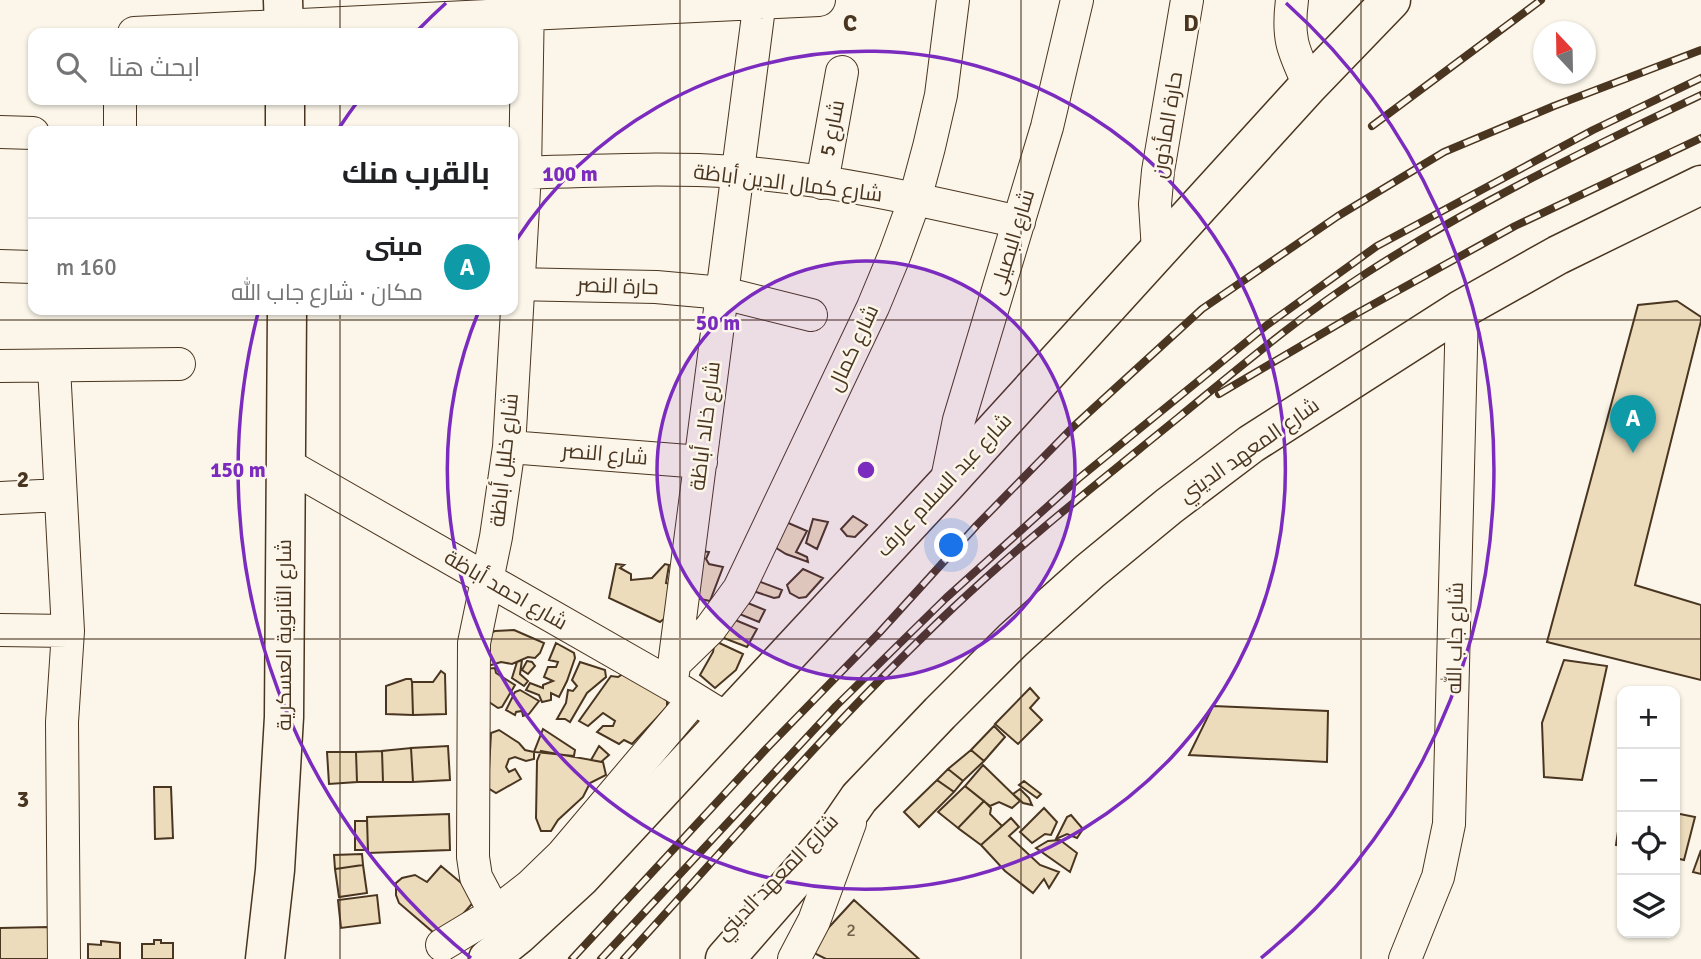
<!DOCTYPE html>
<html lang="ar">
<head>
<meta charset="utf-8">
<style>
	body { margin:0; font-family:Signika,Cairo,sans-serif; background:#f2f2f2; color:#202124; direction:rtl }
	.controls { position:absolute; right:21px; bottom:21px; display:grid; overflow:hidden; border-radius:14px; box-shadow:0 2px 5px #0004 }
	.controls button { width:63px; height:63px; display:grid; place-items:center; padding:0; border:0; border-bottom:2px solid #e0e0e0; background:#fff; color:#202124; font:35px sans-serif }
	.compass { position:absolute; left:1533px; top:21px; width:63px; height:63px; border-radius:50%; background:#fff; box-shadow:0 2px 5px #0004; rotate:338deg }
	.you { position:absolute; left:952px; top:546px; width:24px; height:24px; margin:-18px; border:5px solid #fff; border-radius:50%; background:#1a73e8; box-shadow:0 0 0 10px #1a73e833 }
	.badge { display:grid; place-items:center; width:46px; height:46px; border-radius:50%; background:#0b8043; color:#fff; font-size:23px; font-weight:700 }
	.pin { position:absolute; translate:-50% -58px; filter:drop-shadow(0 2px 4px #0008) }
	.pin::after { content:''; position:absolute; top:37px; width:24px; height:21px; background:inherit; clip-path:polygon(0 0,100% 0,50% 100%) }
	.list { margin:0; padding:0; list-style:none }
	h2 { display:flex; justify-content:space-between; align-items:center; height:91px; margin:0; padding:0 28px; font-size:30px }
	h2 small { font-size:23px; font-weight:400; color:#757577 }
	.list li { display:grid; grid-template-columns:46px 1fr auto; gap:21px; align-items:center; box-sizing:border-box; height:98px; padding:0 28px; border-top:2px solid #e0e0e0 }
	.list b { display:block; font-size:26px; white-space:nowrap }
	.list p { margin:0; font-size:23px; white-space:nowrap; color:#757577 }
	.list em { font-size:23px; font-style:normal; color:#757577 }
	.icon { flex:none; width:38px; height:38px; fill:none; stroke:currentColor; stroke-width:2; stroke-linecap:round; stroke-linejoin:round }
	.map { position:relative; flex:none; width:1701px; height:959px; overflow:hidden; direction:ltr }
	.search { position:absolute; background:#fff; box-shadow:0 2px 5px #0004; left:28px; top:28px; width:490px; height:77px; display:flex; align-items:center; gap:18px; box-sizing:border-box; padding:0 24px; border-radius:14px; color:#757577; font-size:26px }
	.panel { position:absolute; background:#fff; box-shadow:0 2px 5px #0004; left:28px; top:126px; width:490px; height:189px; border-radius:14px; direction:rtl }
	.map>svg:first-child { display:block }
</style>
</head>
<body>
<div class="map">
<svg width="1701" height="959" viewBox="0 0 1701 959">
	<rect width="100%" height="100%" fill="#fbf6e9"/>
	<!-- building -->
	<path fill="#ecdcbc" stroke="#4a3520" stroke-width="2" d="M1677,301l24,16v4l-66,264 66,20v75l-154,-38 91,-337z
		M853,516l14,9 -12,12 -8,-1 -6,-7z
		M813,519l15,3 -11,27 -11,-6z
		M786,522l21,9 -11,21 11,5 1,5 -22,-8 -13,-8z
		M695,550l14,2 -3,7 3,5 14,3 -13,34 -19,-4z
		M616,564l8,1 -4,3 11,6v6l21,-2 13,-14 4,1 -3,18 7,2 -8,33 -5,4 -51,-24z
		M803,569l20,9 -17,19 -7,1 -9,-5 -3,-8z
		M758,581l24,9 -3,7 -5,1 -30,-10z
		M738,599l27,11 -6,12 -27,-11z
		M728,617l29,12 -10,18 -31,-12z
		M514,630l30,13 -4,10 -5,5 -7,-1 -16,7 -11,-2 -13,4 -10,-28 17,-7z
		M715,641l28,13 -7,16 -21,18 -15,-13 13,-23z
		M556,643l18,10 1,5 -8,23 -8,16 -8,-4v7l-9,2 -3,-7 -13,-5 4,-7 13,5v-3l10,-4 -9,-4 4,-10h8l2,-5 -9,-2z
		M522,660l-2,14 8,7 -4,5 -12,-8 5,-16z
		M1564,660l43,6 -25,114 -38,-3 -2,-54z
		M527,661l5,1 3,4 -7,8 -6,-4z
		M580,662l25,8 1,7 -19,16 -17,29 -5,-3h-8l9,-16 2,-13 5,1 4,-5 -5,-6z
		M495,668l1,5 19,12 -13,22 -4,1 -15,-10 1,-29z
		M441,671l4,3 1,40 -33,1 -1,-33h21z
		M623,674l44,26v7l-35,37 -8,-4 -5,4 -22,-12 6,-6h10l2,-5 -12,-8 -15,13 -9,-5 32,-45 7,1z
		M406,679h5l1,3 1,33 -27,-1v-28z
		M1030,688l9,10 -9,10 12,12 -24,24 -23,-20z
		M520,690l19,11 -10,13 -6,2 -1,-5 -6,1 -1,3 -9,-5 9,-18z
		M1213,706l115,5 -1,51 -138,-7z
		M994,726l11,11 -21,24 -13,-11z
		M543,729l32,21 -1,6 -40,-4z
		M499,730l20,13 6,7 9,2v7l-8,2 -11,-4 -6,2 -3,8 3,5 6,-3 6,10 -25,14 -8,-5 3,-55z
		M448,746l2,34 -37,2 -2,-34z
		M599,746l10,9 -8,7 -10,-2z
		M411,748l2,34h-30l-1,-31z
		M971,750l13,11 -21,20 -15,-12z
		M382,751l1,31h-26l-1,-30z
		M541,751l62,11 3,13 -16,8 -7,14 -25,23 -7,11h-10l-5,-13 1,-57z
		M327,752h29l1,30 -28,2z
		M983,765l37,36 -8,7 -13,-6 -9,4 -25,-20z
		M948,769l15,12 -9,11 -17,-12z
		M937,780l17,12 -35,35 -15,-15z
		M1024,781l17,13 -4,4 -18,-13z
		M965,786l19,15 -26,27 -20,-16z
		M154,787h17l2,51 -18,1z
		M1020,789l9,9 3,7 -9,-2 -10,-9z
		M984,801l7,7 -1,6 12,12 -21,19 -23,-17z
		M1622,805v41l-6,-1z
		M1044,808l13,14 -6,13 -6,-1 -13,9 -12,-11z
		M1675,813l20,4 -11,43 -9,-2z
		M449,814l1,36 -82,3 -1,-36z
		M1071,815l12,14 -6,9 -10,-4 -11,5 11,-22z
		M1011,818l8,9 -10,9 31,29 19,7 -10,16 -5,-9 -11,14 -28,-22 -24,-26z
		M355,821h12l1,29h-13z
		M1060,840l17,13 -7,19 -34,-24 12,-7z
		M1701,850v24l-8,-2z
		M362,854l1,11 -28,4 -1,-14z
		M363,865l4,28 -28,4 -4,-28z
		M441,866l37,31 -37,42 -42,-36 -3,-8v-12l6,-5 13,-3 12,7z
		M377,895l3,28 -39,5 -3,-28z
		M854,900l65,59h-93l-18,-9z
		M48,927v13h3l-2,19h-49v-31z
		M154,940h7v3h12v16h-31v-15h12z
		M101,941l19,2v16h-32v-15l13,1z"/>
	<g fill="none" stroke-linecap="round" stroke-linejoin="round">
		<!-- minor casing -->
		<g stroke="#4a3520" stroke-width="34">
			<path id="minor" d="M1292,0c-5,39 1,50 17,85
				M134,33l685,-33
				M120,100v31
				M0,132l33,1
				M513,173c74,-2 149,-6 223,-1 96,7 190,29 283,50
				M822,183l20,-111
				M1158,251l-3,-47 3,-33 29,-171
				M0,266l33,1
				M513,284l143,3 67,6 88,22
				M0,366l179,-2
				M54,367l14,264 -6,91 2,237
				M509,447l192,15
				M284,463l388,222 55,34
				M946,484l13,-64 88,-293 30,-127
				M0,498l60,-3
				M0,630l68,1
				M675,663l35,-34 29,-40 134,-282 22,-53 20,-55 14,-52 12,-52 12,-95
				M673,673l87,-673
				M495,913l-19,-36 -3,-20 1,-214 22,-106 13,-90 16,-274 3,-173
				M442,945l53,-32 35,-27 32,-31 132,-156
				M794,959l20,-38 36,-98
				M1405,959l33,-82 11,-53 13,-515"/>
		</g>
		<!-- major casing -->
		<g stroke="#4a3520" stroke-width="41">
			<path id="major" d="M283,0l1,33
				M285,100v31
				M265,959l10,-89 9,-153 3,-407
				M488,959l30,-24 62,-57 366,-394 363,-399 82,-85
				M725,959l110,-126 24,-35 81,-85 73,-73 77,-69 79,-65 82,-62 211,-135 96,-54 143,-70"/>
		</g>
		<!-- minor -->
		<use href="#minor" stroke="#fbf6e9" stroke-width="32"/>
		<!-- major -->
		<use href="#major" stroke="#fbf6e9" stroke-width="38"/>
		<!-- rail casing -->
		<g stroke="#4a3520" stroke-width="8">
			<path id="rail" d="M1372,126l169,-126
				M1219,394l133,-78 163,-90 186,-88
				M572,959l195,-211 112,-115 98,-108 97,-99 128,-117 136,-93 106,-64 110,-46 147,-56
				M601,959l235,-253 110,-108 132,-119 189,-154 110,-79 216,-116 108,-52
				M624,959c108,-118 213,-242 330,-352 72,-68 149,-128 225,-190 61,-50 122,-102 189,-145 106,-68 219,-123 333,-177"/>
		</g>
		<!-- rail -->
		<use href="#rail" stroke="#fbf6e9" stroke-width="5" stroke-dasharray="16" stroke-linecap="butt"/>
	</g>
	<!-- grid -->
	<path fill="none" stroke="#4a3520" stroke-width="2" stroke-opacity="0.55" d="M340,0v33M680,0v959M1021,0v959M1361,0v959M340,100v31M340,310v649M0,320h1701M0,639h1701"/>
	<!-- distance rings -->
	<circle cx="866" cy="470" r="209" fill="#7b2cbf" fill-opacity=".12"/>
	<g fill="none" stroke="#7b2cbf" stroke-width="3.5">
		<circle cx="866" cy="470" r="209"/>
		<path d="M515 242A419 419 0 1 1 478 313"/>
		<path d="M471 958A628 628 0 0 1 258 313M339 128A628 628 0 0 1 358 101M418 30A628 628 0 0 1 446 3M1286 3A628 628 0 0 1 1261 958"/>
	</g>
	<g text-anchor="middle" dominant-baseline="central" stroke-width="5" stroke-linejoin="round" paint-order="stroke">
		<!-- number labels -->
		<g font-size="18" fill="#725f47">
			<text x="851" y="930">2</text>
		</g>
		<!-- street labels -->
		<g font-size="21" fill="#4a3520" stroke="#fbf6e9">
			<text transform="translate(1167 125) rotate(-81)">حارة المأذون</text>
			<text transform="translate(832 128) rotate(-79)">شارع 5</text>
			<text transform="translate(788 183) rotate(7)">شارع كمال الدين أباظة</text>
			<text transform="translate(1012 242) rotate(-73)">شارع البصيلى</text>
			<text transform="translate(618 286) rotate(2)">حارة النصر</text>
			<text transform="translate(853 348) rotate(-65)">شارع كمال</text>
			<text transform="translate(705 426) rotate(-83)">شارع خالد أباظة</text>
			<text transform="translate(1249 450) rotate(-35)">شارع المعهد الديني</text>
			<text transform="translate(605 454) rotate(5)">شارع النصر</text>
			<text transform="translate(504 460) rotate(-84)">شارع خليل أباظة</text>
			<text transform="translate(944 485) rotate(-47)">شارع عبد السلام عارف</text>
			<text transform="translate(506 590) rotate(30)">شارع احمد أباظة</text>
			<text transform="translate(284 635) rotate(-90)">شارع الثانوية العسكرية</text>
			<text transform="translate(1455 638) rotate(-89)">شارع جاب الله</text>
			<text transform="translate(777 877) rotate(-46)">شارع المعهد الديني</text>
		</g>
	</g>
	<g font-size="23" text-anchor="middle" font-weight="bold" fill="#4a3520" stroke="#fbf6e9" stroke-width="5" stroke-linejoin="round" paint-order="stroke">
		<text x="850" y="31">C</text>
		<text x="1191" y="31">D</text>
		<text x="23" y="487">2</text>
		<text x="23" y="807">3</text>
	</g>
	<circle cx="866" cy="470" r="10" fill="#7b2cbf" stroke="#fbf6e9" stroke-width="3.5"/>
	<g font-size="21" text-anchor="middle" font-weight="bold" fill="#7b2cbf" stroke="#fbf6e9" stroke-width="5" stroke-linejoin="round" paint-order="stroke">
		<text x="570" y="181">100 m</text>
		<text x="718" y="330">50 m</text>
		<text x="238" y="477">150 m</text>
	</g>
</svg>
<div class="controls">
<button>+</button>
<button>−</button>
<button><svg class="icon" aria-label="locate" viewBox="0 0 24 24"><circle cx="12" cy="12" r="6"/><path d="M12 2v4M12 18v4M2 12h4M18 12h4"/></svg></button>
<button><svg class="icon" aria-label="layers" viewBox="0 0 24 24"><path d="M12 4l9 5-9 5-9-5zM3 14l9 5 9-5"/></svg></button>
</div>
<svg class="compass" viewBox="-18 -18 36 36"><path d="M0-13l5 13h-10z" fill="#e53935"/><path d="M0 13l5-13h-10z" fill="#757577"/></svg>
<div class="you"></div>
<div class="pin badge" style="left:1633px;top:453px;background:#0f9aa8">A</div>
<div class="search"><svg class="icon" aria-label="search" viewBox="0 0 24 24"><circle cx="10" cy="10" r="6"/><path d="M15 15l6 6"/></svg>ابحث هنا</div>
<section class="panel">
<h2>بالقرب منك<small></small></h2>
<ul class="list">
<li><span class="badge" style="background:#0f9aa8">A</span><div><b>مبنى</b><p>مكان · شارع جاب الله</p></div><em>160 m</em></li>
</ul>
</section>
</div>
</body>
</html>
